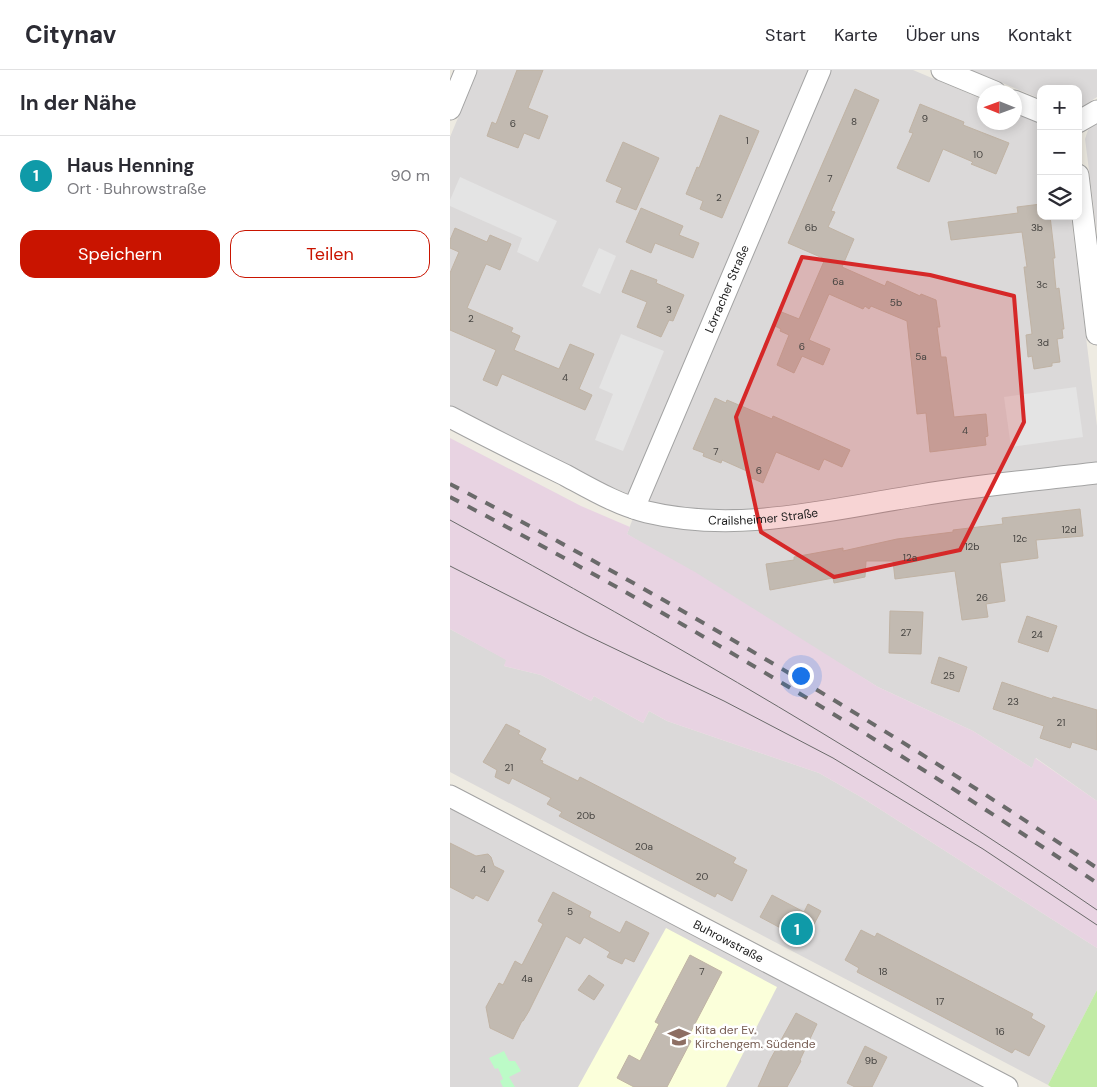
<!DOCTYPE html>
<html lang="de">
<head>
<meta charset="utf-8">
<style>
	body { margin:0; font-family:"DM Sans",sans-serif; background:#f2f2f3; color:#2b2b33 }
	.controls { position:absolute; right:15px; top:15px; display:grid; overflow:hidden; border-radius:10px; box-shadow:0 2px 12px #0003 }
	.controls button { width:45px; height:45px; display:grid; place-items:center; padding:0; border:0; border-bottom:1px solid #e1e1e2; background:#fff; color:#2b2b33; font:25px sans-serif }
	.compass { position:absolute; left:527px; top:15px; width:45px; height:45px; border-radius:50%; background:#fff; box-shadow:0 2px 12px #0003; rotate:271deg }
	.you { position:absolute; left:350px; top:605px; width:18px; height:18px; margin:-12px; border:4px solid #fff; border-radius:50%; background:#1a73e8; box-shadow:0 0 0 8px #1a73e833 }
	.badge { display:grid; place-items:center; width:32px; height:32px; border-radius:50%; background:#c91400; color:#fff; font-size:16px; font-weight:700 }
	.pin { position:absolute; translate:-50% -50%; border:2px solid #fff; box-shadow:0 1px 5px #0006 }
	.list { margin:0; padding:0; list-style:none }
	h2 { display:flex; justify-content:space-between; align-items:center; height:65px; margin:0; padding:0 20px; font-size:21px }
	h2 small { font-size:16px; font-weight:400; color:#7c7c81 }
	.list li { display:grid; grid-template-columns:32px 1fr auto; gap:15px; align-items:center; box-sizing:border-box; height:80px; padding:0 20px; border-top:1px solid #e1e1e2 }
	.list b { display:block; font-size:19px; white-space:nowrap }
	.list p { margin:0; font-size:16px; white-space:nowrap; color:#7c7c81 }
	.list em { font-size:16px; font-style:normal; color:#7c7c81 }
	.actions { display:flex; gap:10px; padding:15px 20px }
	.actions a { flex:1; padding:11px 0; border:1px solid #c91400; border-radius:15px; text-align:center; font-size:18px; color:#c91400 }
	.actions .main { background:#c91400; color:#fff }
	.icon { flex:none; width:28px; height:28px; fill:none; stroke:currentColor; stroke-width:2; stroke-linecap:round; stroke-linejoin:round }
	.map { position:relative; flex:none; width:647px; height:1017px; overflow:hidden }
	header { display:flex; align-items:center; gap:30px; box-sizing:border-box; height:70px; padding:0 25px; background:#fff; border-bottom:1px solid #e1e1e2 }
	header strong { font-size:24px }
	nav { display:flex; gap:28px; margin-inline-start:auto; font-size:18px }
	main { display:flex }
	aside { flex:1; background:#fff }
	.map>svg:first-child { display:block }
</style>
</head>
<body>
<header>
<strong>Citynav</strong>
<nav><a>Start</a><a>Karte</a><a>Über uns</a><a>Kontakt</a></nav>
</header>
<main>
<aside>
<h2>In der Nähe<small></small></h2>
<ul class="list">
<li><span class="badge" style="background:#0f9aa8">1</span><div><b>Haus Henning</b><p>Ort · Buhrowstraße</p></div><em>90 m</em></li>
</ul>
<div class="actions"><a class="main">Speichern</a><a>Teilen</a></div>
</aside>
<div class="map">
<svg width="647" height="1017" viewBox="0 0 647 1017">
	<rect width="100%" height="100%" fill="#eeebe2"/>
	<!-- residential -->
	<path fill="#dbd9d9" d="M28,0h332l-181,424 -40,-16 -139,-72v-269z
		M379,0h84l71,30v22h30l1,-9 26,11v92h30l26,210v36l-123,15 -205,33 -78,1 -43,-9v-5z
		M521,0h126v27l-19,12v-20h-37v10z
		M647,53v110l-12,-94 3,-9z
		M647,413v318l-61,-43 -4,10 -59,-37 -95,-44 -251,-153 6,-16 41,10 38,4h29l29,-3 162,-27z
		M0,559l57,31 -3,6 37,9 50,26 3,-5 49,27 6,-12 18,10 152,52 42,24 236,151v42l-49,95 -598,-313z
		M0,735l540,282h-540z"/>
	<!-- industrial -->
	<path fill="#e8d3e2" d="M0,368l131,68 49,21 -3,7 68,38 183,115 95,44 59,37 3,-10 62,43v147l-236,-151 -42,-24 -152,-52 -18,-10 -6,12 -49,-27 -3,5 -50,-26 -37,-9 2,-6 -56,-31z"/>
	<!-- education -->
	<path fill="#fbffda" d="M216,858l111,59 -51,100h-148z"/>
	<!-- grass -->
	<path fill="#c1eba5" d="M647,920v97h-46l-3,-2z"/>
	<!-- park -->
	<path fill="#bcfbc7" d="M54,981l5,10h6l6,10 -12,6 6,10h-12l-3,-6 3,-2 -5,-11 -3,1 -6,-11z"/>
	<!-- parking -->
	<path fill="#e4e4e4" d="M10,107l97,44 -19,41 -21,-10 5,-14 -72,-32v-6z
		M149,178l17,8 -16,38 -18,-8z
		M171,264l43,17 -41,100 -28,-11 18,-46 -14,-6z
		M626,317l7,50 -72,10 -7,-50z"/>
	<!-- building -->
	<path fill="#c2bab1" stroke="#c0b3a4" d="M67,0h26l-15,38 20,8 -9,23 -15,-6 -6,15 -31,-12 5,-14 4,2z
		M405,19l24,11 -48,111 4,1 -7,15 26,12 -12,28 43,19 2,-5 33,15 1,-2 15,6 4,27h-3l4,30h5l8,60 32,-3 2,22 -3,1 1,8 -56,7 -4,-39 -9,1 -10,-93 -36,-15 -2,3 -4,-3 -2,3 -34,-15 -20,46 21,9 -7,16 -21,-9 -8,17 -17,-8 12,-30 -9,-4 1,-2 -8,-4 6,-14 20,8 26,-60 -37,-16z
		M470,34l44,18 -1,3 46,18 -13,31 -25,-10 2,-2 -30,-13 -14,33 -32,-14 16,-35 -4,-1z
		M270,45l39,16 -37,87 -22,-9 3,-8 -17,-7 11,-27 2,1z
		M173,72l36,16 -23,52 -20,-8 6,-14 -16,-7z
		M591,134v12h9l5,42h-2l3,31 3,-1 5,41h-2l1,9 -6,1 3,23 -8,1v3l-18,3 -2,-13 -4,1 -2,-22 6,-1 -8,-67h3l-5,-35 -71,8 -3,-18 70,-9 -1,-6z
		M191,138l42,18 -4,9 20,8 -6,15 -38,-15 -4,10 -25,-11z
		M5,158l32,14 3,-7 21,9 -11,26 -14,-6 -19,44 46,20 -2,4 9,4 -6,14 45,19 11,-25 24,10 -15,35 13,6 -7,15 -83,-36 -5,12 -14,-6 13,-30 -46,-20v-57l9,-21 -9,-4v-8z
		M181,200l26,10 -1,3 28,12 -11,26 -4,-1 -8,17 -24,-10 10,-25 -25,-10z
		M265,328l11,5 1,-3 45,19 1,-3 77,34 -8,17 -18,-8 -5,11 -43,-18 -13,31 -16,-7 2,-4 -27,-12 -1,3 -18,-7 1,-3 -11,-4z
		M630,439l3,27 -47,4 2,18 -38,5 5,38 -19,3 2,13 -26,3 -7,-49 -60,8 -2,-18h-27l-1,16 -31,6 -1,-5 -63,12 -4,-26 28,-4v-3l49,-9v3l54,-12 56,-7v-2l50,-6 -1,-6z
		M440,541l33,1 -2,42 -32,-1z
		M577,546l30,10 -9,26 -30,-10z
		M489,587l28,10 -8,25 -28,-9z
		M552,612l50,17 1,-2 44,13v40l-25,-8 -2,6 -30,-10 4,-12 -51,-17z
		M56,654l14,7 -2,3 28,15 -6,11 3,1 -1,2 36,18 2,-4 156,81 -3,5 14,7 -15,31 -15,-8 -2,4 -156,-81 3,-4 -15,-8 4,-6 -39,-20 -3,6 -14,-7 2,-7 -14,-8z
		M0,773l26,13 12,-2 3,3 3,9 10,5 -16,30 -12,-6 -3,4 -23,-12z
		M103,822l38,20 -2,5 31,16 6,-12 23,12 -15,29 -9,-4 -3,6 -15,-7 3,-5 -26,-15 -4,7 -14,-8 -37,75 -6,10h-1l-9,18 -23,-11 -4,-21 13,-24 4,2 12,-24 7,4 21,-41 -5,-3z
		M322,825l32,17 4,-8 13,7 -16,30 -45,-24z
		M411,860l14,7 2,-4 156,81 -2,4 14,8 -16,30 -14,-7 -3,4 -155,-81 2,-4 -14,-8z
		M240,885l32,17 -35,67 4,2 -24,46h-33l-17,-9 12,-23 11,6 19,-37 -4,-2z
		M139,905l15,10 -10,15 -16,-10z
		M346,943l21,11 -17,36 1,1 -14,26h-29l12,-27z
		M415,976l22,11 -15,30h-17l-8,-4z"/>
	<g fill="none" stroke-linecap="round" stroke-linejoin="round">
		<!-- minor casing -->
		<g stroke="#a3a3a3" stroke-width="23">
			<g id="minor">
				<path d="M492,0l53,22"/>
				<path d="M564,31l27,11"/>
				<path d="M0,39l16,-39"/>
				<path d="M628,52l19,-11"/>
				<path d="M628,105l19,159"/>
				<path id="s1" d="M0,347c38,20 76,39 115,58 26,14 53,30 82,37 91,22 184,-3 274,-17 58,-10 117,-15 176,-22"/>
				<path id="s2" d="M184,438l186,-438"/>
				<path id="s3" d="M0,726l557,291"/>
			</g>
		</g>
		<!-- minor -->
		<use href="#minor" stroke="#fff" stroke-width="21"/>
		<!-- tram -->
		<path stroke="#6a6a6a" stroke-width="1" d="M0,450c220,121 440,247 647,390
			M0,496l136,69 138,66 109,57 150,91 114,76"/>
		<!-- rail -->
		<path stroke="#6a6a6a" stroke-width="4" stroke-dasharray="10 10" stroke-linecap="butt" d="M0,414c223,116 438,244 647,384
			M0,427c223,116 438,246 647,386"/>
	</g>
	<!-- marked area -->
	<path fill="#d62828" fill-opacity="0.2" stroke="#d62828" stroke-width="4" stroke-linejoin="round" d="M352,187l128,18 84,21 10,126 -64,128 -126,27 -73,-45 -25,-115z"/>
	<!-- icons -->
	<defs>
		<g id="school-bare" transform="scale(1.725)"><path d="M0-5L7-2L0 1L-7-2ZM-4 1L0 2.5L4 1V4Q0 6-4 4Z" fill="#8d6e63" stroke="#fff" stroke-width="2.5" paint-order="stroke"/></g>
	</defs>
	<g fill-rule="evenodd">
		<use href="#school-bare" x="229" y="967"/>
	</g>
	<g text-anchor="middle" dominant-baseline="central" stroke-width="5" stroke-linejoin="round" paint-order="stroke">
		<!-- number labels -->
		<g font-size="10" fill="#464441">
			<text x="475" y="48">9</text>
			<text x="404" y="51">8</text>
			<text x="63" y="53">6</text>
			<text x="297" y="70">1</text>
			<text x="528" y="84">10</text>
			<text x="380" y="108">7</text>
			<text x="269" y="127">2</text>
			<text x="361" y="157">6b</text>
			<text x="587" y="157">3b</text>
			<text x="388" y="211">6a</text>
			<text x="592" y="214">3c</text>
			<text x="446" y="232">5b</text>
			<text x="219" y="239">3</text>
			<text x="21" y="248">2</text>
			<text x="593" y="272">3d</text>
			<text x="352" y="276">6</text>
			<text x="471" y="286">5a</text>
			<text x="115" y="307">4</text>
			<text x="515" y="360">4</text>
			<text x="266" y="381">7</text>
			<text x="309" y="400">6</text>
			<text x="619" y="459">12d</text>
			<text x="570" y="468">12c</text>
			<text x="522" y="476">12b</text>
			<text x="460" y="487">12a</text>
			<text x="532" y="527">26</text>
			<text x="456" y="562">27</text>
			<text x="587" y="564">24</text>
			<text x="499" y="605">25</text>
			<text x="563" y="631">23</text>
			<text x="611" y="652">21</text>
			<text x="59" y="697">21</text>
			<text x="136" y="745">20b</text>
			<text x="194" y="776">20a</text>
			<text x="33" y="799">4</text>
			<text x="252" y="806">20</text>
			<text x="120" y="841">5</text>
			<text x="252" y="901">7</text>
			<text x="433" y="901">18</text>
			<text x="77" y="908">4a</text>
			<text x="490" y="931">17</text>
			<text x="550" y="961">16</text>
			<text x="421" y="990">9b</text>
		</g>
		<!-- street labels -->
		<g font-size="12" fill="#1c1c1c" stroke="#fff">
			<text stroke="none"><textPath href="#s2" startOffset="238">Lörracher Straße</textPath></text>
			<text stroke="none"><textPath href="#s1" startOffset="336">Crailsheimer Straße</textPath></text>
			<text stroke="none"><textPath href="#s3" startOffset="314">Buhrowstraße</textPath></text>
		</g>
		<!-- education labels -->
		<g font-size="12" fill="#785e54" stroke="#fff" text-anchor="start">
			<text x="245" y="960">Kita der Ev.<tspan x="245" dy="14">Kirchengem. Südende</tspan></text>
		</g>
	</g>
</svg>
<div class="controls">
<button>+</button>
<button>−</button>
<button><svg class="icon" aria-label="layers" viewBox="0 0 24 24"><path d="M12 4l9 5-9 5-9-5zM3 14l9 5 9-5"/></svg></button>
</div>
<svg class="compass" viewBox="-18 -18 36 36"><path d="M0-13l5 13h-10z" fill="#e53935"/><path d="M0 13l5-13h-10z" fill="#7c7c81"/></svg>
<div class="you"></div>
<div class="pin badge" style="left:347px;top:859px;background:#0f9aa8">1</div>
</div>
</main>
</body>
</html>
